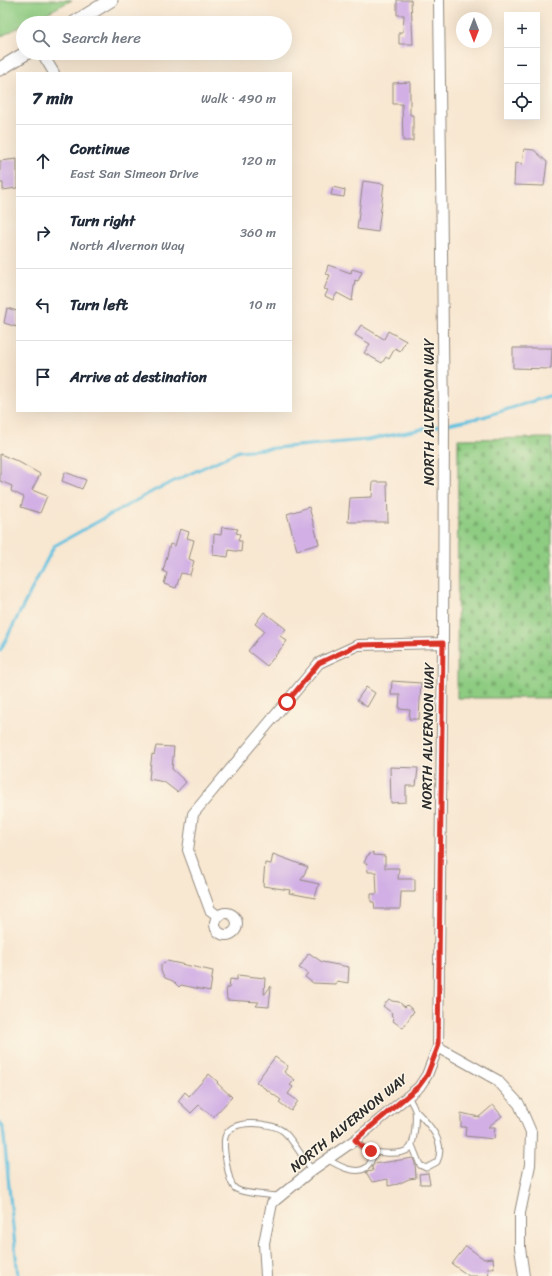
<!DOCTYPE html>
<html lang="en">
<head>
<meta charset="utf-8">
<style>
	body { margin:0; font-family:Sriracha,sans-serif; background:#f2f2f3; color:#1f2937 }
	.controls { position:absolute; right:12px; top:12px; display:grid; overflow:hidden; border-radius:0px; box-shadow:0 4px 16px #0002 }
	.controls button { width:36px; height:36px; display:grid; place-items:center; padding:0; border:0; border-bottom:1px solid #e0e1e3; background:#fff; color:#1f2937; font:20px sans-serif }
	.compass { position:absolute; left:456px; top:12px; width:36px; height:36px; border-radius:50%; background:#fff; box-shadow:0 4px 16px #0002; rotate:180deg }
	.stop { position:absolute; width:12px; height:12px; margin:-9px; border:3px solid #d93025; border-radius:50%; background:#fff }
	.stop.end { background:#d93025; border-color:#fff; box-shadow:0 1px 4px #0008 }
	.list { margin:0; padding:0; list-style:none }
	h2 { display:flex; justify-content:space-between; align-items:center; height:52px; margin:0; padding:0 16px; font-size:17px }
	h2 small { font-size:13px; font-weight:400; color:#747a83 }
	.list li { display:grid; grid-template-columns:26px 1fr auto; gap:12px; align-items:center; box-sizing:border-box; height:72px; padding:0 16px; border-top:1px solid #e0e1e3 }
	.list b { display:block; font-size:15px; white-space:nowrap }
	.list p { margin:0; font-size:13px; white-space:nowrap; color:#747a83 }
	.list em { font-size:13px; font-style:normal; color:#747a83 }
	.icon { flex:none; width:22px; height:22px; fill:none; stroke:currentColor; stroke-width:2; stroke-linecap:round; stroke-linejoin:round }
	.map { position:relative; flex:none; width:552px; height:1276px; overflow:hidden }
	.search { position:absolute; background:#fff; box-shadow:0 4px 16px #0002; left:16px; top:16px; width:276px; height:44px; display:flex; align-items:center; gap:10px; box-sizing:border-box; padding:0 14px; border-radius:22px; color:#747a83; font-size:15px }
	.panel { position:absolute; background:#fff; box-shadow:0 4px 16px #0002; left:16px; top:72px; width:276px; height:340px; border-radius:0px }
	.map>svg:first-child { display:block }
</style>
</head>
<body>
<div class="map">
<svg width="552" height="1276" viewBox="0 0 552 1276">
	<defs>
		<pattern id="cemetery-stones" width="16" height="16" patternUnits="userSpaceOnUse"><rect width="16" height="16" fill="#8ecc82"/><path d="M2 7V4a2 2 0 0 1 4 0v3zM10 15v-3a2 2 0 0 1 4 0v3z" fill="#7baf70"/></pattern>
	</defs>
	<rect width="100%" height="100%" fill="#fcf5e5"/>
	<filter id="ink" filterUnits="userSpaceOnUse"><feTurbulence type="fractalNoise" baseFrequency=".025" numOctaves="2"/><feDisplacementMap in="SourceGraphic" scale="8" xChannelSelector="R" yChannelSelector="G"/><feConvolveMatrix kernelMatrix="1 2 1 2 8 2 1 2 1" color-interpolation-filters="sRGB"/></filter>
	<filter id="wash" filterUnits="userSpaceOnUse"><feTurbulence type="fractalNoise" baseFrequency=".012" numOctaves="4" result="noise"/><feDisplacementMap in="SourceGraphic" scale="16" xChannelSelector="R" yChannelSelector="G"/><feGaussianBlur stdDeviation="0.9" result="paint"/><feColorMatrix in="noise" values="0 0 0 0 0 0 0 0 0 0 0 0 0 0 0 0 0 1.4 0 .05"/><feComposite in="paint" operator="in"/></filter>
	<g filter="url(#wash)">
		<rect width="100%" height="100%" fill="#f8e7d1"/>
		<!-- cemetery -->
		<path fill="url(#cemetery-stones)" stroke="#5c7c56" d="M552,438v260h-95l1,-259z"/>
		<!-- park -->
		<path fill="#8ecc82" stroke="#5c7c56" d="M0,0h72l-45,23h-4v2l-23,12z"/>
		<g fill="none" stroke-linecap="round" stroke-linejoin="round">
			<!-- stream -->
			<path stroke="#62c1e0" stroke-width="3" d="M0,651l54,-105 101,-56 84,-39 128,-11 116,-23 69,-22
				M0,1122l3,5 15,149"/>
		</g>
		<g id="blocks">
			<!-- building -->
			<path fill="#d2b0e5" d="M397,0h14l2,44h-14v-12h4l1,-17h-7z
				M410,82v33h3v26h-10l-1,-37h-9v-21z
				M524,149l10,1 13,12 -3,24 -30,-1 1,-22 7,1z
				M17,159v29l-14,2v-7h-3v-22z
				M363,181l21,3 -6,48 -21,-3z
				M333,187l12,3 -1,7 -13,-2z
				M328,265l23,8 1,-4 10,3 -4,9 -3,-1 -3,21 -15,-8 -4,7 -8,-4 3,-6 -4,-1 6,-14 -4,-1z
				M7,308l10,3v16l-13,-4z
				M361,325l23,14 4,-8 18,10 -6,10 -5,-3 -6,11 -3,-2 -4,6 -18,-10 6,-9 -15,-9z
				M513,348h39l-1,21 -38,-1z
				M0,454l17,7 23,13 -8,16 15,6 -7,17 -19,-6 3,-10 -13,-6 1,-5 -12,-5z
				M65,472l21,8 -4,9 -20,-8z
				M373,482h14l1,40h-40l2,-24 22,-1z
				M309,507l10,37 -22,6 -10,-36z
				M222,527l16,2 -2,4 4,1 -2,7h4l-1,11 -12,-2 -1,7 -15,-2 1,-21 7,1z
				M180,529l9,3 -2,6 7,2 -5,19 5,2 -4,14 -9,-2 -5,15 -12,-4 3,-11 -4,-2 7,-27 5,2z
				M264,612l22,17 -6,7 7,5 -20,25 -19,-15 16,-20 -9,-7z
				M392,681l29,2 -2,36h-10l1,-9 -11,-1 1,-14h-9z
				M366,687l9,6 -8,14 -10,-7z
				M156,746l18,1 -2,22 14,13 -9,10 -13,-10 -15,-3 3,-25 2,1z
				M390,767l28,1 -2,18h-10v16l-15,1z
				M373,852l1,3 11,1v12h14l-1,11h17v13h-14l-1,17h-25l-1,-7h-3v-8h6l-1,-22h-8l-1,-9h-3l3,-7z
				M273,854l35,13 -7,13 18,4 -4,14 -26,-5 1,-3 -27,-4 2,-23 6,1z
				M309,953l13,9 27,5 -1,16 -11,-2 -2,3 -22,-1 -8,-6 3,-4 -9,-5z
				M167,961l46,10 -3,20 -29,-6 -2,2 -6,-6 -8,-3 -4,-7v-6z
				M237,975l28,3 -1,16h1l6,-8 -2,21 -13,-1 3,-4 -32,-2 -1,-12h3l1,-9 7,1z
				M389,999l3,2 7,1 6,5 2,-2 7,6 -11,17 -10,-7 1,-3 -3,-3 1,-2 -9,-7z
				M275,1057l13,9 -4,6 11,8 -5,5 3,2 -5,7 10,7 -7,10 -12,-9 2,-2 -25,-18z
				M209,1074l9,8 -1,1 15,14 -19,20 -14,-12 -8,8 -13,-12 7,-9 4,4z
				M493,1105l9,11 -14,11h7l-1,12 -29,-3 1,-9h-5v-14l18,4z
				M413,1158l2,5 1,15 -7,1 -11,5 -10,2v-7l-16,3 -6,-10 7,-1 -1,-4 2,-3z
				M428,1173l2,11h-10l-1,-10z
				M466,1246l18,13 9,-1 1,10h-6l1,8h-20l-17,-12z"/>
		</g>
	</g>
	<g filter="url(#ink)">
		<use href="#blocks" fill-opacity="0" stroke="#92897e" stroke-width="1"/>
		<g fill="none" stroke-linecap="round" stroke-linejoin="round">
			<!-- service casing -->
			<g stroke="#92897e" stroke-width="7">
				<path id="service" d="M355,1140c4,4 7,8 12,10 9,3 34,6 42,-1 6,-5 7,-31 6,-39 -2,-5 -5,-10 -7,-14
					M412,1145l8,20 6,3 11,-6c10,-20 -9,-39 -22,-52
					M327,1159c10,6 30,18 41,7 3,-4 5,-9 7,-14
					M278,1196c-10,-1 -34,-2 -42,-7 -8,-4 -13,-43 -11,-52 6,-19 45,-15 58,-6 8,6 22,30 29,39"/>
			</g>
			<!-- minor casing -->
			<g stroke="#92897e" stroke-width="12">
				<path id="minor" d="M42,53l12,20
					M215 924a11 11 0 1 1 22 0a11 11 0 1 1-22 0Z
					M218,916l-8,-6 -22,-60 5,-36 126,-151 39,-18 85,-2
					M438,1047l59,33 22,24 12,28 -1,33 -10,48v35l4,28
					M266,1276l-2,-33 8,-40 40,-33 43,-30 64,-53 8,-12 11,-28 5,-404 1,-221 -5,-422"/>
			</g>
			<!-- tertiary casing -->
			<g stroke="#92897e" stroke-width="15">
				<path id="tertiary" d="M74,23l37,-23
					M0,69l26,-16"/>
			</g>
			<!-- service -->
			<use href="#service" stroke="#fff" stroke-width="5"/>
			<!-- minor -->
			<use href="#minor" stroke="#fff" stroke-width="10"/>
			<!-- tertiary -->
			<use href="#tertiary" stroke="#fff" stroke-width="13"/>
		</g>
	</g>
	<g fill="none" stroke-linecap="round" stroke-linejoin="round" filter="url(#ink)">
		<!-- route -->
		<path stroke="#d93025" stroke-width="5" d="M287,702l32,-39 39,-18 85,-2 -5,404 -11,28 -8,11 -64,54 6,6 10,5"/>
	</g>
	<g text-anchor="middle" dominant-baseline="central" stroke-width="3" stroke-linejoin="round" paint-order="stroke">
		<!-- street labels -->
		<g font-size="14" fill="#2b2b2b" stroke="#fcf5e5">
			<text transform="translate(429 412) rotate(-90)">NORTH ALVERNON WAY</text>
			<text transform="translate(428 736) rotate(-89)">NORTH ALVERNON WAY</text>
			<text transform="translate(349 1123) rotate(-39)">NORTH ALVERNON WAY</text>
		</g>
	</g>
</svg>
<div class="controls">
<button>+</button>
<button>−</button>
<button><svg class="icon" aria-label="locate" viewBox="0 0 24 24"><circle cx="12" cy="12" r="6"/><path d="M12 2v4M12 18v4M2 12h4M18 12h4"/></svg></button>
</div>
<svg class="compass" viewBox="-18 -18 36 36"><path d="M0-13l5 13h-10z" fill="#e53935"/><path d="M0 13l5-13h-10z" fill="#747a83"/></svg>
<div class="stop" style="left:287px;top:702px"></div>
<div class="stop end" style="left:371px;top:1151px"></div>
<div class="search"><svg class="icon" aria-label="search" viewBox="0 0 24 24"><circle cx="10" cy="10" r="6"/><path d="M15 15l6 6"/></svg>Search here</div>
<section class="panel">
<h2>7 min<small>Walk · 490 m</small></h2>
<ul class="list">
<li><svg class="icon" aria-label="ahead" viewBox="0 0 24 24"><path d="M12 20V5M6 11l6-6 6 6"/></svg><div><b>Continue</b><p>East San Simeon Drive</p></div><em>120 m</em></li>
<li><svg class="icon" aria-label="right" viewBox="0 0 24 24"><path d="M7 20v-9h11M14 6l5 5-5 5"/></svg><div><b>Turn right</b><p>North Alvernon Way</p></div><em>360 m</em></li>
<li><svg class="icon" aria-label="left" viewBox="0 0 24 24"><path d="M17 20v-9H6M10 6l-5 5 5 5"/></svg><div><b>Turn left</b></div><em>10 m</em></li>
<li><svg class="icon" aria-label="arrive" viewBox="0 0 24 24"><path d="M6 21V4h12l-3 4 3 4H6"/></svg><div><b>Arrive at destination</b></div></li>
</ul>
</section>
</div>
</body>
</html>
